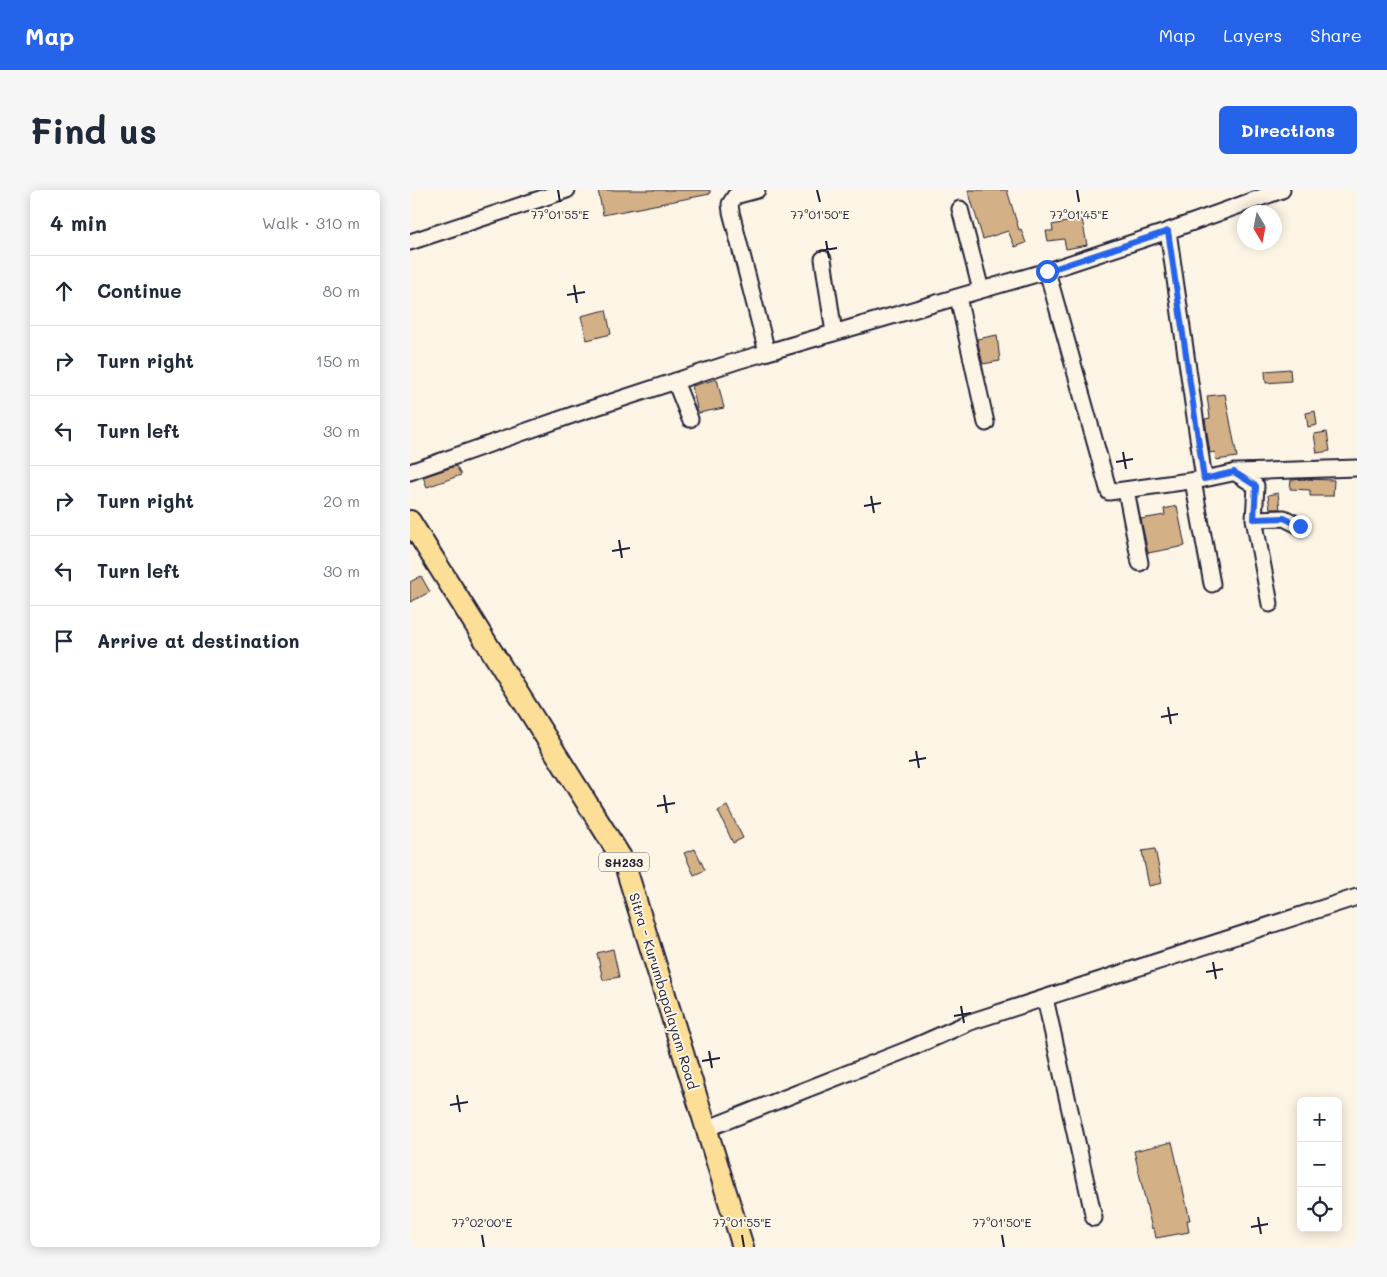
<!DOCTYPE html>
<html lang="en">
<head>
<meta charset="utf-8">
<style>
	body { margin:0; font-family:Mali,sans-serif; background:#f6f6f7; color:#1f2937 }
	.controls { position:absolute; right:15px; bottom:15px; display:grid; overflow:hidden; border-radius:8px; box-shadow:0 2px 12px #0003 }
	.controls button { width:45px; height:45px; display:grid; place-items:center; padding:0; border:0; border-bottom:1px solid #e0e1e3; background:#fff; color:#1f2937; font:25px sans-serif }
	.compass { position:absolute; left:827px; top:15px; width:45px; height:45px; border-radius:50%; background:#fff; box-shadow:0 2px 12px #0003; rotate:170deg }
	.stop { position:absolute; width:15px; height:15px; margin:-11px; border:4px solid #2563eb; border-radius:50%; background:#fff }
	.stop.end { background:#2563eb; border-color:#fff; box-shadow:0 1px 5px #0008 }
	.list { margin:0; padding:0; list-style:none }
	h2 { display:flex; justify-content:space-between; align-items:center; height:65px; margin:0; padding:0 20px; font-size:21px }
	h2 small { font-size:16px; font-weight:400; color:#747a83 }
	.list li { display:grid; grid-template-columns:32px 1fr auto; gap:15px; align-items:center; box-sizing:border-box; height:70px; padding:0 20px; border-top:1px solid #e0e1e3 }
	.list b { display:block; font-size:19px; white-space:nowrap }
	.list em { font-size:16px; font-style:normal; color:#747a83 }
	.icon { flex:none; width:28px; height:28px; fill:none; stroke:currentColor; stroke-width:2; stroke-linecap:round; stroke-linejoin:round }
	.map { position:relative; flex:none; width:947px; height:1057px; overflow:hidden; border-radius:8px }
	header { display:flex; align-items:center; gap:30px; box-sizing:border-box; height:70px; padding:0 25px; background:#2563eb; color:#fff }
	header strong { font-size:24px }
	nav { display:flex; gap:28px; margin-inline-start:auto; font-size:18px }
	.intro { display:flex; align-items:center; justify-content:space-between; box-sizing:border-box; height:120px; padding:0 30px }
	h1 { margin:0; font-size:35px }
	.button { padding:12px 22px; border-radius:8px; background:#2563eb; color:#fff; font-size:18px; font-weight:700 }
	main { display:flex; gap:30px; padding:0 30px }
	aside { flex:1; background:#fff; border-radius:8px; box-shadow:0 2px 12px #0003 }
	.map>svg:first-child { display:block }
</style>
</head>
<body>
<header>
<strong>Map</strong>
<nav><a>Map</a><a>Layers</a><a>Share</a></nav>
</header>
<div class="intro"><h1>Find us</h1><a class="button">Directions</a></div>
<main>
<aside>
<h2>4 min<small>Walk · 310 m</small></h2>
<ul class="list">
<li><svg class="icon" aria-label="ahead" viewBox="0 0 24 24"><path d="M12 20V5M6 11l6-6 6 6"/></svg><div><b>Continue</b></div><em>80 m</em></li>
<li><svg class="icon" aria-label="right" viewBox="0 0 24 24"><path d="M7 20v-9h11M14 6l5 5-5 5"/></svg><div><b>Turn right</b></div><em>150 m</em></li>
<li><svg class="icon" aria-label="left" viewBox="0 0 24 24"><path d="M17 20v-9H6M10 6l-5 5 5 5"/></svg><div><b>Turn left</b></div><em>30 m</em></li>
<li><svg class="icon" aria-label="right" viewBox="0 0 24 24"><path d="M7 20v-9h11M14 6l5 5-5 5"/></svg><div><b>Turn right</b></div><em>20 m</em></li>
<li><svg class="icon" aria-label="left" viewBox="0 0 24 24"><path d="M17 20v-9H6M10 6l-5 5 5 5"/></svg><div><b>Turn left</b></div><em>30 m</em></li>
<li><svg class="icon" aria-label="arrive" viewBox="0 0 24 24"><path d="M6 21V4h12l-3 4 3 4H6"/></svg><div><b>Arrive at destination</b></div></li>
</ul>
</aside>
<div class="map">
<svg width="947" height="1057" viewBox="0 0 947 1057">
	<rect width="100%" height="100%" fill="#fcf5e5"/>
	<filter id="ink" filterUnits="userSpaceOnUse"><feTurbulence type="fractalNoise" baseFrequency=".02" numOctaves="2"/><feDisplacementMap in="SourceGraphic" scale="10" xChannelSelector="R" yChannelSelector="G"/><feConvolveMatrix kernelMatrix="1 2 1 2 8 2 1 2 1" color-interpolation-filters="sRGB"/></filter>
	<g filter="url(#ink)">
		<!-- building -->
		<path fill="#d4b086" stroke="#22223b" d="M188,0h112v4l-107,21z
			M558,0h39l12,40 2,-1 5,14 -11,4 -7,-16 -25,8z
			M672,29l5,26 -21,4 -2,-10 -16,2 -2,-10h7l-1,-6z
			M196,120l5,24 -24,6 -6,-24z
			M587,145l3,26 -17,3 -6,-25z
			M880,179l1,12 -25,2 -1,-12z
			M307,189l7,29 -26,5 -6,-27z
			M815,204l12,63 -21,3 -1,-8 -5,1 -5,-34 5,-1 -3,-22z
			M905,221l2,14 -9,2 -2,-14z
			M917,242l3,19 -13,2 -3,-19z
			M46,276l5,9 -34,12 -4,-10z
			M893,289l31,1 -1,16h-23v-6l-20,-1 1,-9z
			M868,303l2,16h-10l-2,-14z
			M767,316l8,40 -37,7 -7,-34 24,-4 -1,-6z
			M11,386l9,16 -20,10v-20z
			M317,616l16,32 -10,5 -15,-32z
			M285,659l10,21 -11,5 -10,-22z
			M745,659l7,34 -13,3 -7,-35z
			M203,759l6,28 -16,3 -6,-27z
			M762,952l18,78h-3l2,12 -33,6 -2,-10 -2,1 -18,-78z"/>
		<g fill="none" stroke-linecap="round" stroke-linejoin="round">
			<!-- minor casing -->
			<g stroke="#22223b" stroke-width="19">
				<path id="minor" d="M347,0l-22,6 -5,8 1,8 36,140
					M550,19l21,81
					M758,41l36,248
					M0,52l157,-52
					M413,69l11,74
					M637,81l121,-40 114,-41
					M548,107l28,126
					M265,191l15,38
					M0,282l171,-60 156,-51 310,-90 62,221 95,-13 33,-7 120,-4
					M824,282l22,14 -2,33 16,85
					M783,291l19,103
					M716,300l14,73
					M844,329l30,-1 16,8
					M635,808l49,220
					M296,939l203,-80 61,-27 387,-125"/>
			</g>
			<!-- major casing -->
			<g stroke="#22223b" stroke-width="24">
				<path id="major" d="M0,331l214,341 119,385"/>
			</g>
			<!-- minor -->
			<use href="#minor" stroke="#fcf5e5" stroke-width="15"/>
			<!-- major -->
			<use href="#major" stroke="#fcde96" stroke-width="20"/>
		</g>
	</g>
	<g fill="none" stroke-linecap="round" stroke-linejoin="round" filter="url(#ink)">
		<!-- route -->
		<path stroke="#2563eb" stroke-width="6" d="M637,81l121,-40 36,248 30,-7 22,14 -2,33 30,-1 16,8"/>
	</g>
	<!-- ticks -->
	<path fill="none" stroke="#22223b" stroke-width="2" d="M148,0l2,12M407,0l3,12M667,0l2,12M416,51l3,17M409,61l18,-3M164,95l3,18M157,105l18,-3M713,262l3,17M706,272l17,-3M461,306l3,17M454,316l17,-3M209,350l3,18M202,361l18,-3M758,517l3,17M751,527l17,-3M506,561l3,17M499,571l17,-3M254,605l3,18M247,616l18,-3M803,772l3,17M796,782l17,-3M551,816l3,17M544,826l17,-3M299,861l3,17M292,871l18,-3M47,905l3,17M40,915l18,-3M848,1027l3,17M841,1037l17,-3M72,1045l2,12M332,1045l2,12M592,1045l2,12"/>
	<g text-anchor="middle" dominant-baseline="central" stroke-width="4" stroke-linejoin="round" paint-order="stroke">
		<!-- shield labels -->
		<rect fill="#fcf5e5" stroke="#63616e" stroke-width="1" x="189" y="662.5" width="50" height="19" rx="4"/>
		<g font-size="12" font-weight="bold" fill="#22223b">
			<text x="214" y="672">SH233</text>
		</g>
		<!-- street labels -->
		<g font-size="14" fill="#22223b" stroke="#fcf5e5">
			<text transform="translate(254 801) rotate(73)">Sitra - Kurumbapalayam Road</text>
		</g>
	</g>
	<g font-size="12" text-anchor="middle" fill="#22223b" stroke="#fcf5e5" stroke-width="4" stroke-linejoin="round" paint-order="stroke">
		<text x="150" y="29">77°01'55"E</text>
		<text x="410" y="29">77°01'50"E</text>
		<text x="669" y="29">77°01'45"E</text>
		<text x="72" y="1037">77°02'00"E</text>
		<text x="332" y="1037">77°01'55"E</text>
		<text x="592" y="1037">77°01'50"E</text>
	</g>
</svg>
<div class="controls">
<button>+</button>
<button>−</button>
<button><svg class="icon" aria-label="locate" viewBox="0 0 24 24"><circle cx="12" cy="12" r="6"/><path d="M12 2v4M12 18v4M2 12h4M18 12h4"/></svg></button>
</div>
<svg class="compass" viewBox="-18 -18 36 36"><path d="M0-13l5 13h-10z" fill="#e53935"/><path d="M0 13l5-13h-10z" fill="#747a83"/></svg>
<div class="stop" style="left:637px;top:81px"></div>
<div class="stop end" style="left:890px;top:336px"></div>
</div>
</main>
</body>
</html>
